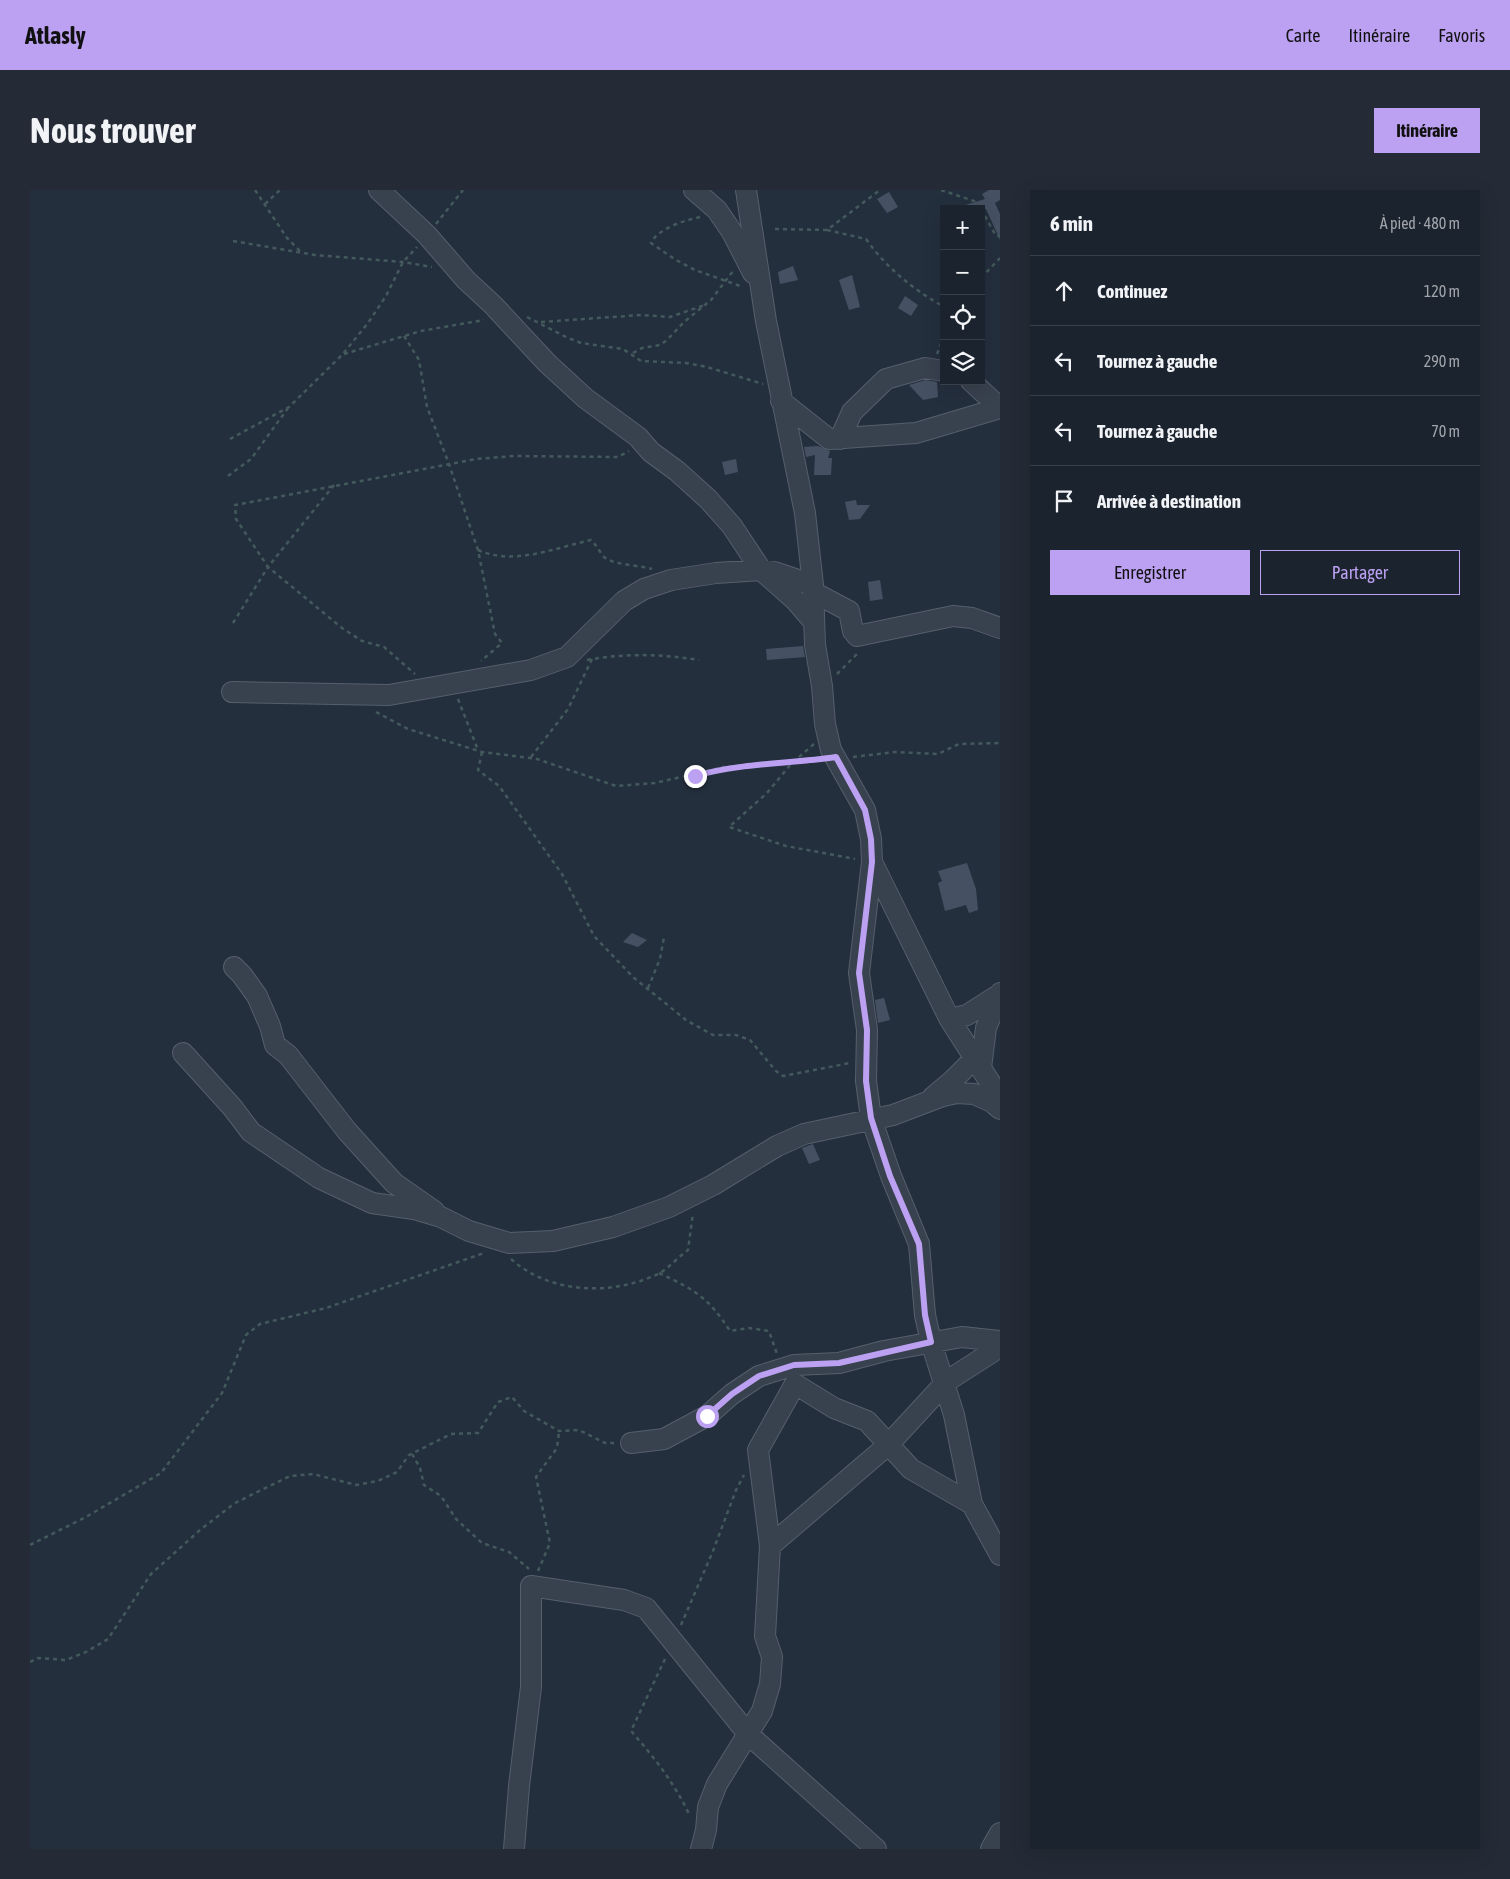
<!DOCTYPE html>
<html lang="fr">
<head>
<meta charset="utf-8">
<style>
	body { margin:0; font-family:"Asap Condensed",sans-serif; background:#242b36; color:#f1f3f6 }
	.controls { position:absolute; right:15px; top:15px; display:grid; overflow:hidden; border-radius:0px; box-shadow:0 5px 20px #0002 }
	.controls button { width:45px; height:45px; display:grid; place-items:center; padding:0; border:0; border-bottom:1px solid #39404a; background:#1b232e; color:#f1f3f6; font:25px sans-serif }
	.stop { position:absolute; width:15px; height:15px; margin:-11px; border:4px solid #bca0f2; border-radius:50%; background:#fff }
	.stop.end { background:#bca0f2; border-color:#fff; box-shadow:0 1px 5px #0008 }
	.list { margin:0; padding:0; list-style:none }
	h2 { display:flex; justify-content:space-between; align-items:center; height:65px; margin:0; padding:0 20px; font-size:21px }
	h2 small { font-size:16px; font-weight:400; color:#a0a4aa }
	.list li { display:grid; grid-template-columns:32px 1fr auto; gap:15px; align-items:center; box-sizing:border-box; height:70px; padding:0 20px; border-top:1px solid #39404a }
	.list b { display:block; font-size:19px; white-space:nowrap }
	.list em { font-size:16px; font-style:normal; color:#a0a4aa }
	.actions { display:flex; gap:10px; padding:15px 20px }
	.actions a { flex:1; padding:11px 0; border:1px solid #bca0f2; border-radius:0px; text-align:center; font-size:18px; color:#bca0f2 }
	.actions .main { background:#bca0f2; color:#111 }
	.icon { flex:none; width:28px; height:28px; fill:none; stroke:currentColor; stroke-width:2; stroke-linecap:round; stroke-linejoin:round }
	.map { position:relative; flex:none; width:970px; height:1659px; overflow:hidden; border-radius:0px }
	header { display:flex; align-items:center; gap:30px; box-sizing:border-box; height:70px; padding:0 25px; background:#bca0f2; color:#111 }
	header strong { font-size:24px }
	nav { display:flex; gap:28px; margin-inline-start:auto; font-size:18px }
	.intro { display:flex; align-items:center; justify-content:space-between; box-sizing:border-box; height:120px; padding:0 30px }
	h1 { margin:0; font-size:35px }
	.button { padding:12px 22px; border-radius:0px; background:#bca0f2; color:#111; font-size:18px; font-weight:700 }
	main { display:flex; gap:30px; padding:0 30px }
	aside { flex:1; background:#1b232e; border-radius:0px; box-shadow:0 5px 20px #0002 }
	.map>svg:first-child { display:block }
</style>
</head>
<body>
<header>
<strong>Atlasly</strong>
<nav><a>Carte</a><a>Itinéraire</a><a>Favoris</a></nav>
</header>
<div class="intro"><h1>Nous trouver</h1><a class="button">Itinéraire</a></div>
<main>
<div class="map">
<svg width="970" height="1659" viewBox="0 0 970 1659">
	<rect width="100%" height="100%" fill="#242f3e"/>
	<!-- building -->
	<path fill="#455162" d="M959,0h11v10l-5,3 5,11v26l-14,-31h-24v-3l23,-7 -3,-5z
		M859,2l9,15 -11,6 -10,-14z
		M763,76l5,14 -18,4 -2,-12z
		M822,85l8,32 -11,3 -10,-30z
		M875,106l13,9 -7,11 -13,-8z
		M896,190l11,2 1,15 -15,3 -14,-15z
		M788,256l12,5 -2,7h4l-1,17h-17l1,-20 -9,2 -2,-10z
		M706,269l2,13 -13,3 -3,-13z
		M826,310l1,5h13l-10,14 -11,1 -4,-18z
		M850,390l3,19 -13,2 -2,-19z
		M773,456l2,11 -38,3 -1,-11z
		M937,673l9,26 2,21 -9,3 -3,-8 -21,6 -7,-28 4,-2 -4,-10z
		M602,743l15,7 -9,7 -15,-5z
		M854,808l6,22 -12,3 -3,-23z
		M783,954l7,16 -11,4 -7,-16z"/>
	<g fill="none" stroke-linecap="round" stroke-linejoin="round">
		<!-- minor casing -->
		<g stroke="#565f6c" stroke-width="22">
			<path id="minor" d="M349,0l48,45 39,45 27,25 54,58 38,35 53,39 13,15 26,19 31,28 24,27 29,44 34,30 19,22
				M664,0l23,20 15,22 21,41
				M716,0l20,131 39,192 8,72 2,60 7,41 3,38 6,26 34,60 6,29 1,23 -13,111 8,57 -1,51 5,37 20,58 28,68 6,71 6,27 23,73 18,89
				M941,191l29,27
				M751,211l48,38 87,-6 84,-25
				M810,249l12,-27 34,-33 39,-11 19,3
				M783,402l36,19 4,20 4,5 96,-20 19,2 28,10
				M202,502l157,3 142,-25 36,-13 57,-56 20,-12 27,-9 45,-7 45,-3 13,2 39,13
				M842,672l77,156 51,80
				M204,777l8,8 15,21 13,30 5,19 13,10 59,76 47,52 40,28
				M920,829l17,-4 33,-21
				M153,863l49,54 19,25 68,46 53,25 42,6 27,8 28,14 40,12 44,-2 60,-14 56,-20 44,-22 64,-39 27,-12 89,-19 50,-19 14,-3 17,1 18,8 8,7
				M951,878l5,-40 14,-35
				M903,907l19,-16 23,-23
				M601,1253l33,-4 43,-23 25,-22 27,-18 35,-11 45,-2 45,-12 78,-14 38,4
				M740,1356l118,-101 59,-64 53,-34
				M484,1659l5,-63 12,-99v-101l93,14 22,8 102,126 128,115
				M671,1659l5,-19 2,-23 9,-23 45,-73 8,-27 2,-27 -7,-21 5,-90 -12,-96 37,-66 39,24 33,13 44,48 61,35 28,51
				M961,1659l9,-16"/>
		</g>
		<!-- path -->
		<path stroke="#44595c" stroke-width="2.5" stroke-dasharray="4 4" stroke-linecap="butt" d="M225,0l32,48 14,14
			M911,0l36,12 4,7
			M235,14l15,-14
			M951,19l15,27h4
			M670,27c-14,3 -42,11 -49,26l25,17 19,10 48,17
			M406,34l27,-34
			M745,39l52,1 53,-40
			M797,40l39,9c19,27 44,48 73,65h5
			M203,51l82,14 88,7 29,5
			M951,88l19,-20
			M497,127l39,20 15,6 42,6 18,12 45,2 21,4 56,17
			M511,132l100,-7 29,2 35,-12
			M374,146l15,24 8,47 22,57 29,86 17,84 7,9 -21,18
			M603,163l9,-5 18,-3 7,-5 17,-18 27,-22 22,-29
			M314,164l77,-23 63,-11
			M907,164l7,-17
			M200,249l59,-32 53,-52 26,-32 18,-27 17,-34 14,-15
			M198,286l23,-17 37,-51
			M304,295l-66,82 -32,-48 -1,-14 241,-46 38,-3 104,1 11,-6
			M448,360c35,16 77,-2 113,-10 5,5 8,10 12,16 8,9 36,9 49,13
			M203,433l35,-56 74,61 20,13 22,6 31,27
			M557,470c38,-7 74,-6 112,0
			M807,484l22,-22
			M428,509l20,51
			M346,522l32,17 74,23 55,7 79,27 39,-3 69,-16 94,-7
			M784,554l-23,20 -24,29 -38,34 57,19 69,13
			M452,562l-4,18 21,16 63,88 32,62 39,41 53,43 27,15h23l14,5 26,31 7,5 67,-13
			M501,567l37,-48 24,-50
			M823,567l42,-5 43,2 21,-10 41,-1
			M618,798l12,-29 4,-22
			M481,1069c39,35 100,37 147,15 10,-5 20,-17 30,-24l5,-37
			M629,1083c36,17 49,24 71,58l19,-3 20,3 8,23
			M382,1264l8,14 4,17 17,11 15,23 26,24 27,9 20,17
			M0,1355l56,-28 75,-44 61,-80 24,-58 14,-11 66,-16 158,-55
			M508,1381l12,-28 -14,-66 21,-29 2,-16
			M651,1435l32,-74 23,-61 8,-15
			M635,1469l-34,72c23,26 44,53 59,85
			M0,1472l8,-4 28,2 20,-8 22,-13 43,-65 49,-44 35,-27 55,-27 23,-2 43,11 22,-4 19,-9 12,-17 42,-21 27,-1 20,-31 14,-5 12,14 35,20 20,-1 26,13h9"/>
		<!-- minor -->
		<use href="#minor" stroke="#38414e" stroke-width="20"/>
	</g>
	<g fill="none" stroke-linecap="round" stroke-linejoin="round">
		<!-- route -->
		<path stroke="#bca0f2" stroke-width="6" d="M665,586c45,-13 94,-12 141,-19l29,53 6,29 1,23 -13,111 8,57 -1,51 5,37 19,58 29,68 6,71 6,27 -92,21 -45,2 -35,11 -27,18 -25,22"/>
	</g>
</svg>
<div class="controls">
<button>+</button>
<button>−</button>
<button><svg class="icon" aria-label="locate" viewBox="0 0 24 24"><circle cx="12" cy="12" r="6"/><path d="M12 2v4M12 18v4M2 12h4M18 12h4"/></svg></button>
<button><svg class="icon" aria-label="layers" viewBox="0 0 24 24"><path d="M12 4l9 5-9 5-9-5zM3 14l9 5 9-5"/></svg></button>
</div>
<div class="stop" style="left:677px;top:1226px"></div>
<div class="stop end" style="left:665px;top:586px"></div>
</div>
<aside>
<h2>6 min<small>À pied · 480 m</small></h2>
<ul class="list">
<li><svg class="icon" aria-label="ahead" viewBox="0 0 24 24"><path d="M12 20V5M6 11l6-6 6 6"/></svg><div><b>Continuez</b></div><em>120 m</em></li>
<li><svg class="icon" aria-label="left" viewBox="0 0 24 24"><path d="M17 20v-9H6M10 6l-5 5 5 5"/></svg><div><b>Tournez à gauche</b></div><em>290 m</em></li>
<li><svg class="icon" aria-label="left" viewBox="0 0 24 24"><path d="M17 20v-9H6M10 6l-5 5 5 5"/></svg><div><b>Tournez à gauche</b></div><em>70 m</em></li>
<li><svg class="icon" aria-label="arrive" viewBox="0 0 24 24"><path d="M6 21V4h12l-3 4 3 4H6"/></svg><div><b>Arrivée à destination</b></div></li>
</ul>
<div class="actions"><a class="main">Enregistrer</a><a>Partager</a></div>
</aside>
</main>
</body>
</html>
